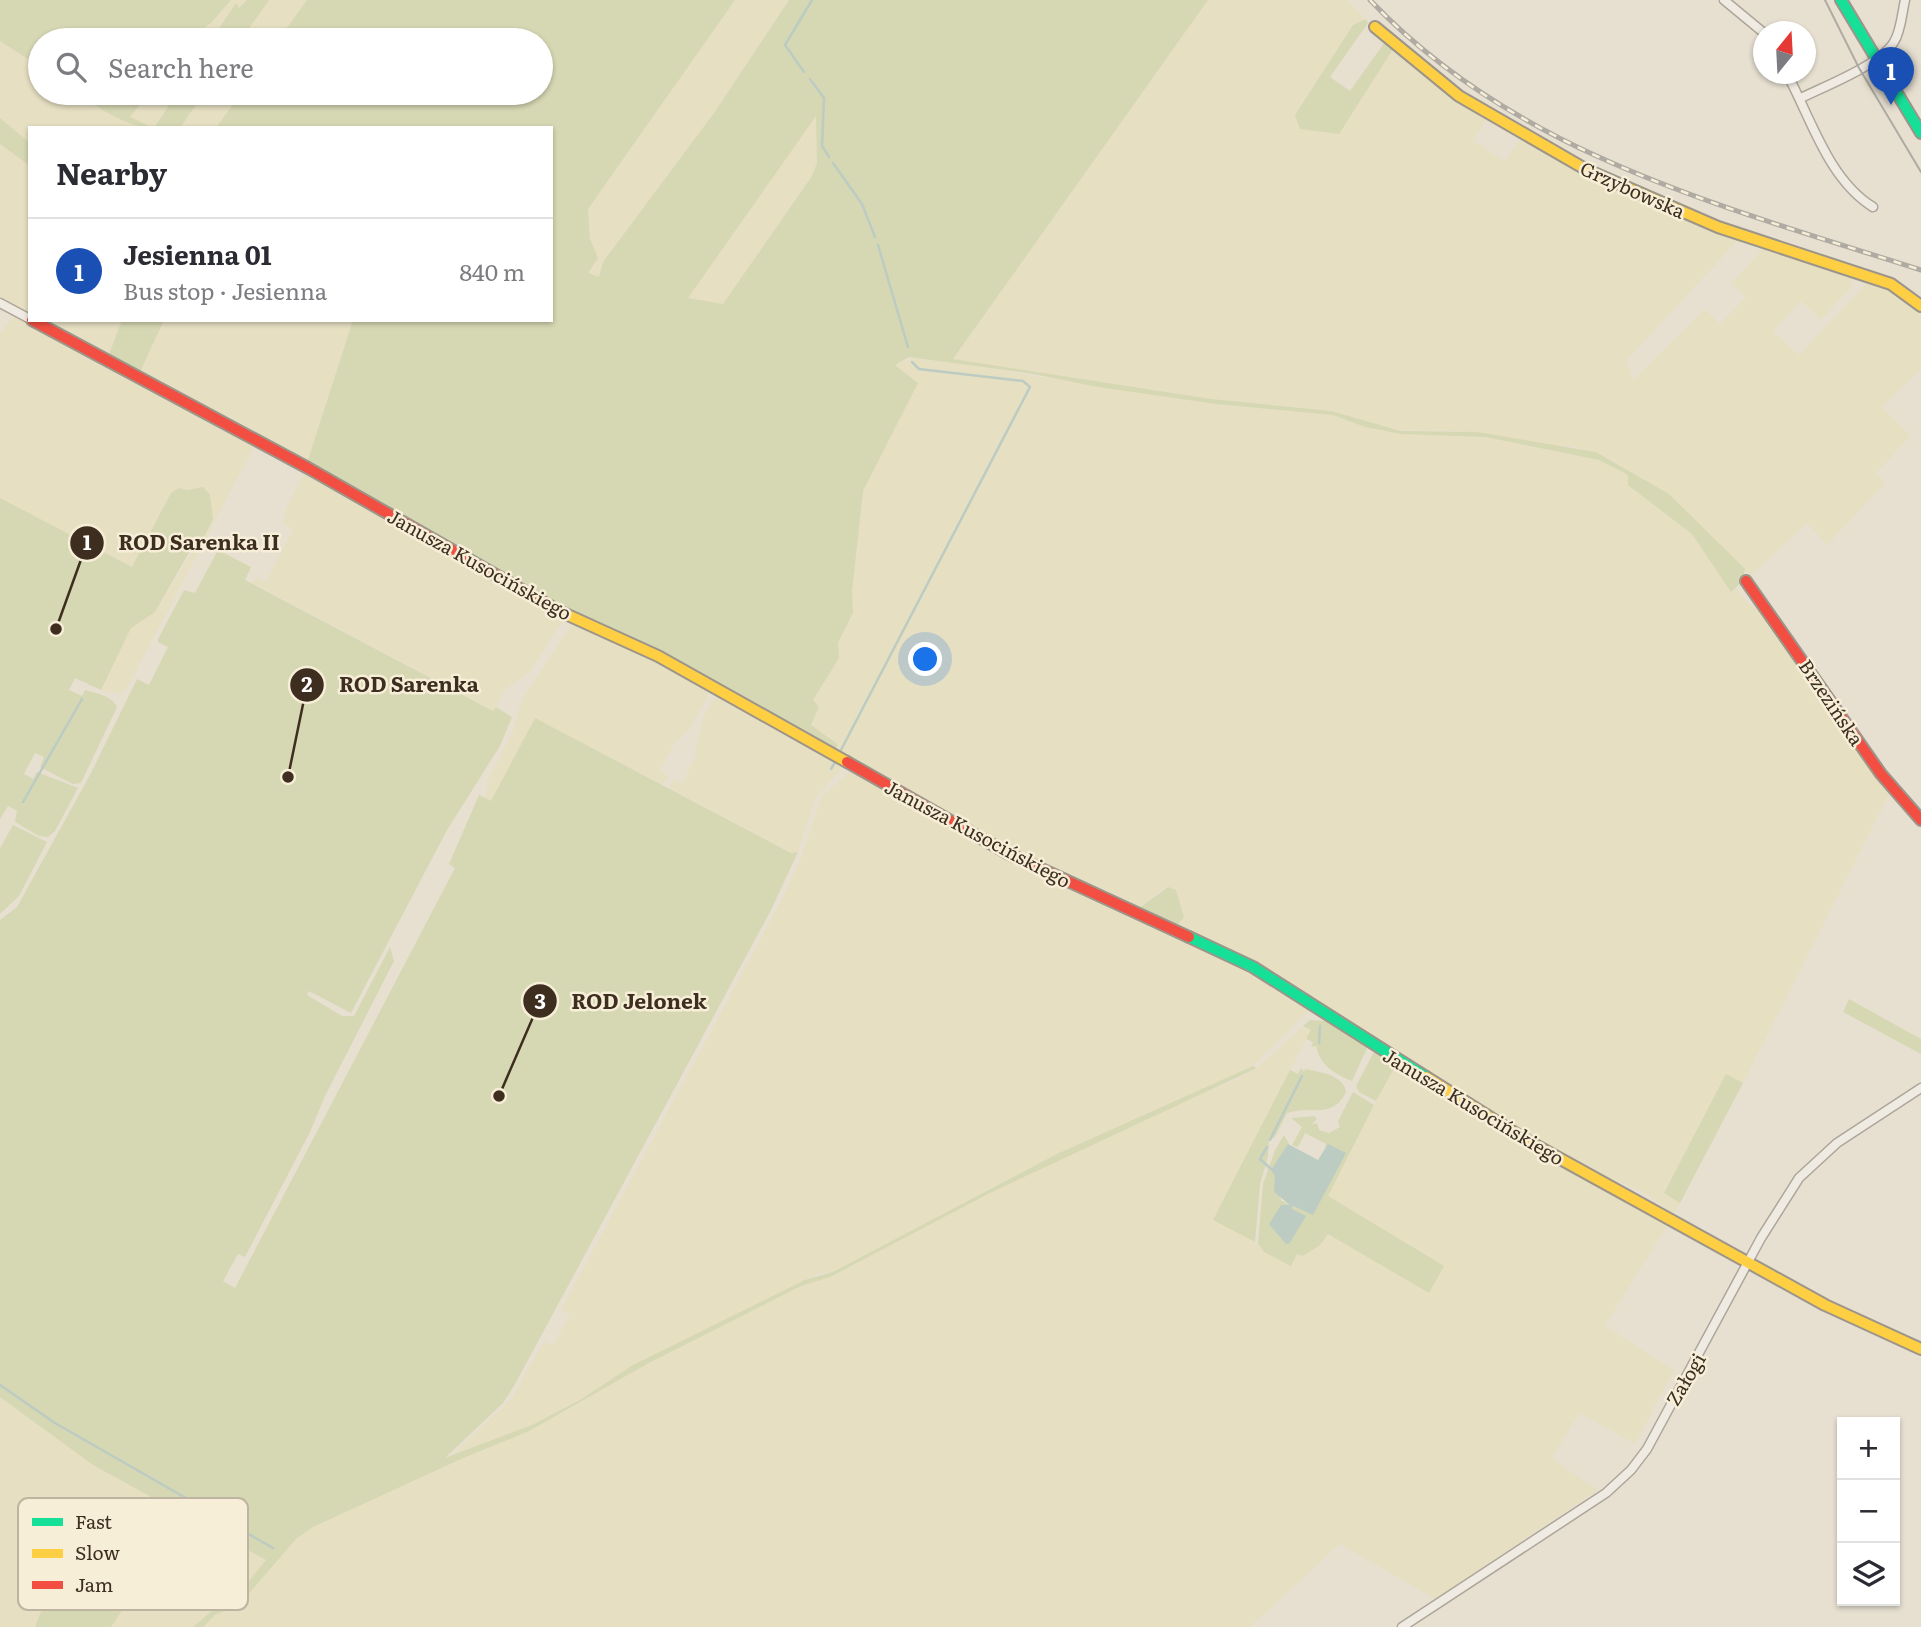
<!DOCTYPE html>
<html lang="en">
<head>
<meta charset="utf-8">
<style>
	body { margin:0; font-family:Literata,serif; background:#f2f2f3; color:#2b2b33 }
	.controls { position:absolute; right:21px; bottom:21px; display:grid; overflow:hidden; border-radius:0px; box-shadow:0 2px 5px #0004 }
	.controls button { width:63px; height:63px; display:grid; place-items:center; padding:0; border:0; border-bottom:2px solid #e1e1e2; background:#fff; color:#2b2b33; font:35px sans-serif }
	.compass { position:absolute; left:1753px; top:21px; width:63px; height:63px; border-radius:50%; background:#fff; box-shadow:0 2px 5px #0004; rotate:18deg }
	.you { position:absolute; left:926px; top:660px; width:24px; height:24px; margin:-18px; border:5px solid #fff; border-radius:50%; background:#1a73e8; box-shadow:0 0 0 10px #1a73e833 }
	.badge { display:grid; place-items:center; width:46px; height:46px; border-radius:50%; background:#786c5e; color:#fff; font-size:23px; font-weight:700 }
	.pin { position:absolute; translate:-50% -58px; filter:drop-shadow(0 2px 4px #0008) }
	.pin::after { content:''; position:absolute; top:37px; width:24px; height:21px; background:inherit; clip-path:polygon(0 0,100% 0,50% 100%) }
	.list { margin:0; padding:0; list-style:none }
	h2 { display:flex; justify-content:space-between; align-items:center; height:91px; margin:0; padding:0 28px; font-size:30px }
	h2 small { font-size:23px; font-weight:400; color:#7c7c81 }
	.list li { display:grid; grid-template-columns:46px 1fr auto; gap:21px; align-items:center; box-sizing:border-box; height:105px; padding:0 28px; border-top:2px solid #e1e1e2 }
	.list b { display:block; font-size:26px; white-space:nowrap }
	.list p { margin:0; font-size:23px; white-space:nowrap; color:#7c7c81 }
	.list em { font-size:23px; font-style:normal; color:#7c7c81 }
	.icon { flex:none; width:38px; height:38px; fill:none; stroke:currentColor; stroke-width:2; stroke-linecap:round; stroke-linejoin:round }
	.map { position:relative; flex:none; width:1921px; height:1627px; overflow:hidden }
	.search { position:absolute; background:#fff; box-shadow:0 2px 5px #0004; left:28px; top:28px; width:525px; height:77px; display:flex; align-items:center; gap:18px; box-sizing:border-box; padding:0 24px; border-radius:38px; color:#7c7c81; font-size:26px }
	.panel { position:absolute; background:#fff; box-shadow:0 2px 5px #0004; left:28px; top:126px; width:525px; height:196px; border-radius:0px }
	.map>svg:first-child { display:block }
</style>
</head>
<body>
<div class="map">
<svg width="1921" height="1627" viewBox="0 0 1921 1627">
	<rect width="100%" height="100%" fill="#e7e0d1"/>
	<!-- farmland -->
	<path fill="#e6dfc2" d="M231,0h16l-8,8 -4,-4 -24,36h-21l22,-18z
		M269,0h38l-29,40h-37z
		M735,0h54l-75,113 -111,149 -3,16 -12,-5 10,-15 -8,-19 -2,-30z
		M1208,0h139l19,19 -13,6 -58,90 44,18 56,-87 93,72 -15,22 32,21 17,-25 219,101 -114,123 6,20 72,-71 15,15 26,-27 -15,-14 36,-38 86,31 -1,10 -31,34 -20,-19 -28,30 26,24 70,-74 12,2 40,28v58l-39,38 29,29 -35,37 9,10 -58,62 -20,-22 -56,53 -82,-82 -61,-36 -36,-12h-26l-87,-15 -59,-1 -69,-19 -120,-12 -258,-40z
		M0,41l40,26v26h37l18,12 49,23h-114v15l-30,-25z
		M149,93h28l-23,35 -24,-10z
		M204,93h37l-25,35h-36z
		M816,115l1,48 -5,13 -89,128 -36,-6z
		M0,144l30,22v149l-30,-15z
		M19,316l236,129 -128,243 -7,6 -19,-4 30,-62 24,-16 58,-93 -11,-32 -31,6 -39,75 -132,-70v-164l11,-16z
		M41,320h81l-14,37z
		M164,320h189l-46,143 -168,-89z
		M915,357l301,47 117,11 32,12 37,7 84,3 113,23 29,15 26,30 25,16 13,13 40,58 4,-4 15,18 11,2 128,185 -147,290 -17,-8 -62,117 16,11 -6,11 -31,-22 -60,-25 -46,-26 -122,-77 -15,-13 -35,-15 -189,-110 8,-9 -8,-27 -14,-1 -24,20 -134,-62 -168,-94 -25,-28 8,-18 -6,-7 26,-42 -1,-15 15,-30 -1,-21 11,-101 55,-108 -23,-18z
		M309,472l253,144 1,5 -34,52 -25,17 -10,21 -242,-128 4,-6 10,5 27,-53 -10,-6 2,-12 19,-37z
		M573,622l84,38 50,30 1,6 -18,33 -16,15 -14,27 9,5 -7,9 -127,-67 -44,83 -6,-3 4,-20 24,-46 8,-31z
		M716,697l125,69 -1,5 -24,26 -18,55 -6,1 -123,-65 5,-9 8,4 14,-28 -1,-6 10,-36z
		M851,771l415,208 43,29 -1,3 -55,55 -196,88 -224,118 -13,1 -187,92 -53,35 -48,25 -82,32 62,-59 32,-57 9,4 17,-30 -9,-5 219,-407 20,-42 22,-65z
		M1303,1026l8,4 -97,190 44,23 6,9 27,13 104,-200 113,71 75,40 2,-3 85,48 -65,105 69,44 -39,74 -56,-31 -27,46 46,31 -163,109 -95,-55 -90,83h-1047l12,-12 25,-11 56,-65 17,-12 148,-68 68,-28 118,-67 154,-78 29,-9 160,-84 197,-93 51,-21 19,-11z
		M0,1397l93,68 173,95 -30,37 -17,8 -26,22h-82l56,-84 -86,-38 -46,122h-35z"/>
	<!-- green -->
	<path fill="#d6d7b3" fill-rule="evenodd" d="M0,0h231l-19,22 -23,18h-149v27l-40,-26z
		M247,0h22l-28,40h-30l25,-37 3,5z
		M307,0h428l-147,209 2,30 8,19 -10,15 11,4 4,-15 111,-149 75,-113h419l-255,359 258,40 120,12 70,20 76,1 119,20 73,42 76,75 -2,12 -12,11 -39,-58 -64,-49v-10l-29,-15 -113,-23 -84,-3 -37,-7 -32,-12 -117,-11 -118,-17 -70,-14 -119,-16 -14,8 23,18 -55,108 -11,101 1,21 -15,30 1,15 -26,42 6,7 -8,18 26,19 -1,8 -177,-101 -63,-30 -32,-10 -257,-148 46,-143h198v-192h-335l25,-35h300v-53h-263zM816,116l1,47 -5,13 -89,128 -35,-6z
		M1366,19l2,4 -38,54 20,14 37,-52 8,7 -56,88 -39,-5 -5,-14 58,-90z
		M77,93h72l-19,24 23,11c-25,0 -56,-21 -76,-35z
		M177,93h27l-24,35h-26z
		M0,118l30,25v23l-30,-22z
		M122,320h42l-25,54 -31,-17z
		M203,487l7,8 3,24 -9,18 -13,12 -36,63 -24,16 -30,62 -26,-12 -6,12 13,6 3,-6c11,3 27,6 32,17l-36,76 -8,1 -33,-17 4,-10 -9,-4 -11,21 9,5 4,-7 41,16 -23,43 -7,6 -9,-1 -24,-14 2,-11 -9,-5 -8,13v-321l132,69 39,-74 8,-5 8,2z
		M218,550l33,17 -6,13 248,131 3,-4 16,10 -12,29 -53,84 -96,183 -42,-22 -2,4 35,21h12l36,-69 4,14 -69,135 -15,36 -65,125 -7,-3 -15,27 12,7 220,-420 -6,-4 30,-69 12,6 44,-83 256,135 7,-1 -27,58 -257,476 -11,17 -58,55 87,-33 48,-25 53,-35 172,-85 28,-8 224,-118 196,-88 4,2 -267,125 -160,84 -29,9 -154,78 -118,67 -68,28 -148,68 -17,12 -56,65 -25,11 -12,12h-10l26,-22 17,-8 30,-37 -173,-95 -93,-68v-477l17,-13 74,-134 46,-94 12,6 19,-38 -10,-5v-3l26,-49 11,3z
		M13,825l34,17 -28,54 -19,18v-66z
		M1168,887l8,3 8,27 -8,9 -38,-17z
		M1849,999l72,40v15l-78,-42z
		M1310,1020l16,1 42,25 -16,35c-18,-7 -32,-16 -36,-35l-5,1 2,-5 -7,-3 5,-9 -8,-4z
		M1375,1050l22,13 -21,38 -17,-9 -3,-6z
		M1301,1068l3,4 1,-3c15,3 39,6 41,23 -13,28 -36,13 -59,21l-12,24 -6,3 -1,17 -8,27 -5,58 -42,-22 77,-150 8,4z
		M1726,1074l17,9 -63,120 -16,-10z
		M1353,1092l21,13 -46,91 116,70 -15,27 -101,-59 -8,11 -17,11 -6,-2 -6,12 -27,-14 -6,-9 5,-59 12,-34 9,-15 5,9 -15,24 7,32 9,5 -1,2 -6,-2 23,11 -14,-7 2,-3 19,8 16,-70 -5,4 2,-4 -21,-11 -7,14 -6,-2 10,-18 -11,-9 23,-2 3,3 -6,6 6,-2 2,7 10,3 11,-6 -2,-6z
		M81,1505l86,38 -56,84h-76z"/>
	<!-- water -->
	<path fill="#bcccc2" d="M1288,1144l30,16 10,-16 18,9 -33,62 -20,-9 -1,3 14,7 -17,28h-3l-17,-20 12,-19h9l-16,-13 1,-16 -4,-6z"/>
	<g fill="none" stroke-linecap="round" stroke-linejoin="round">
		<!-- stream -->
		<path stroke="#bcccc2" stroke-width="2.5" d="M804,72l-19,-27 27,-45
			M810,79l14,19 -2,48 7,11
			M833,163l29,41 13,33
			M878,245l30,102
			M841,750l189,-363 -7,-6 -104,-12 -7,-7
			M831,769l3,-5
			M23,802l59,-103
			M1319,1043l1,-17
			M1270,1140l32,-64
			M1267,1147l-7,12 11,10
			M0,1385l55,38 218,125"/>
		<!-- street casing -->
		<g stroke="#ada599" stroke-width="11">
			<path id="street" d="M1724,0l40,33
				M1787,74c24,44 41,105 86,133
				M1801,98c24,-12 79,-33 93,-56 7,-11 8,-29 11,-42
				M0,303l30,16
				M1402,1627l204,-134 25,-23 16,-21 114,-211 38,-60 38,-35 84,-55"/>
		</g>
		<!-- fast casing -->
		<g stroke="#9c958a" stroke-width="14">
			<path id="fast" d="M1841,0l80,133
				M1189,937l64,30 173,110"/>
		</g>
		<!-- slow casing -->
		<g stroke="#9c958a" stroke-width="14">
			<path id="slow" d="M1375,27l84,69 128,74 131,57 173,57 30,22
				M559,611l99,45 189,106
				M1426,1077l100,63 299,165 96,44"/>
		</g>
		<!-- jam casing -->
		<g stroke="#9c958a" stroke-width="14">
			<path id="jam" d="M32,320l276,148 251,143
				M1746,581l135,193 40,46
				M847,762l160,91 182,84"/>
		</g>
		<!-- street -->
		<use href="#street" stroke="#efebe3" stroke-width="8"/>
		<!-- fast -->
		<use href="#fast" stroke="#16e098" stroke-width="10"/>
		<!-- slow -->
		<use href="#slow" stroke="#ffcf43" stroke-width="10"/>
		<!-- jam -->
		<use href="#jam" stroke="#f24e42" stroke-width="10"/>
		<!-- tram -->
		<path stroke="#afaaa2" stroke-width="2" d="M1825,0l34,68 62,104"/>
		<!-- rail casing -->
		<g stroke="#afaaa2" stroke-width="5">
			<path id="rail" d="M1370,0c147,155 355,207 551,270"/>
		</g>
		<!-- rail -->
		<use href="#rail" stroke="#f7eed8" stroke-width="2.5" stroke-dasharray="8" stroke-linecap="butt"/>
	</g>
	<g text-anchor="middle" dominant-baseline="central" stroke-width="5" stroke-linejoin="round" paint-order="stroke">
		<!-- street labels -->
		<g font-size="19" fill="#3d2e20" stroke="#f7eed8">
			<text transform="translate(1633 189) rotate(24)">Grzybowska</text>
			<text transform="translate(480 564) rotate(29)">Janusza Kusocińskiego</text>
			<text transform="translate(1832 702) rotate(56)">Brzezińska</text>
			<text transform="translate(978 833) rotate(28)">Janusza Kusocińskiego</text>
			<text transform="translate(1474 1106) rotate(31)">Janusza Kusocińskiego</text>
			<text transform="translate(1685 1379) rotate(-59)">Załogi</text>
		</g>
	</g>
	<!-- legend -->
	<rect x="18" y="1498" width="230" height="112" rx="10" fill="#f7eed8" stroke="#bfb4a1" stroke-width="2"/>
	<rect x="32" y="1518" width="31" height="8" fill="#16e098"/>
	<rect x="32" y="1549" width="31" height="9" fill="#ffcf43"/>
	<rect x="32" y="1581" width="31" height="8" fill="#f24e42"/>
	<g font-size="19" fill="#3d2e20">
		<text x="75" y="1529">Fast</text>
		<text x="75" y="1560">Slow</text>
		<text x="75" y="1592">Jam</text>
	</g>
	<!-- callouts -->
	<path fill="none" stroke="#3d2e20" stroke-width="2.5" d="M56 629L87 543M288 777L307 685M499 1096L540 1001"/>
	<g fill="#3d2e20" stroke="#f7eed8" stroke-width="2.5">
		<circle cx="56" cy="629" r="7"/>
		<circle cx="288" cy="777" r="7"/>
		<circle cx="499" cy="1096" r="7"/>
		<circle cx="87" cy="543" r="18"/>
		<circle cx="307" cy="685" r="18"/>
		<circle cx="540" cy="1001" r="18"/>
	</g>
	<g font-size="21" text-anchor="middle" font-weight="bold" fill="#fff">
		<text x="87" y="550">1</text>
		<text x="307" y="692">2</text>
		<text x="540" y="1009">3</text>
	</g>
	<g font-size="21" text-anchor="middle" font-weight="bold" fill="#3d2e20" stroke="#f7eed8" stroke-width="5" stroke-linejoin="round" paint-order="stroke">
		<text x="199" y="550">ROD Sarenka II</text>
		<text x="409" y="692">ROD Sarenka</text>
		<text x="639" y="1009">ROD Jelonek</text>
	</g>
</svg>
<div class="controls">
<button>+</button>
<button>−</button>
<button><svg class="icon" aria-label="layers" viewBox="0 0 24 24"><path d="M12 4l9 5-9 5-9-5zM3 14l9 5 9-5"/></svg></button>
</div>
<svg class="compass" viewBox="-18 -18 36 36"><path d="M0-13l5 13h-10z" fill="#e53935"/><path d="M0 13l5-13h-10z" fill="#7c7c81"/></svg>
<div class="you"></div>
<div class="pin badge" style="left:1891px;top:105px;background:#1a4fb4">1</div>
<div class="search"><svg class="icon" aria-label="search" viewBox="0 0 24 24"><circle cx="10" cy="10" r="6"/><path d="M15 15l6 6"/></svg>Search here</div>
<section class="panel">
<h2>Nearby<small></small></h2>
<ul class="list">
<li><span class="badge" style="background:#1a4fb4">1</span><div><b>Jesienna 01</b><p>Bus stop · Jesienna</p></div><em>840 m</em></li>
</ul>
</section>
</div>
</body>
</html>
